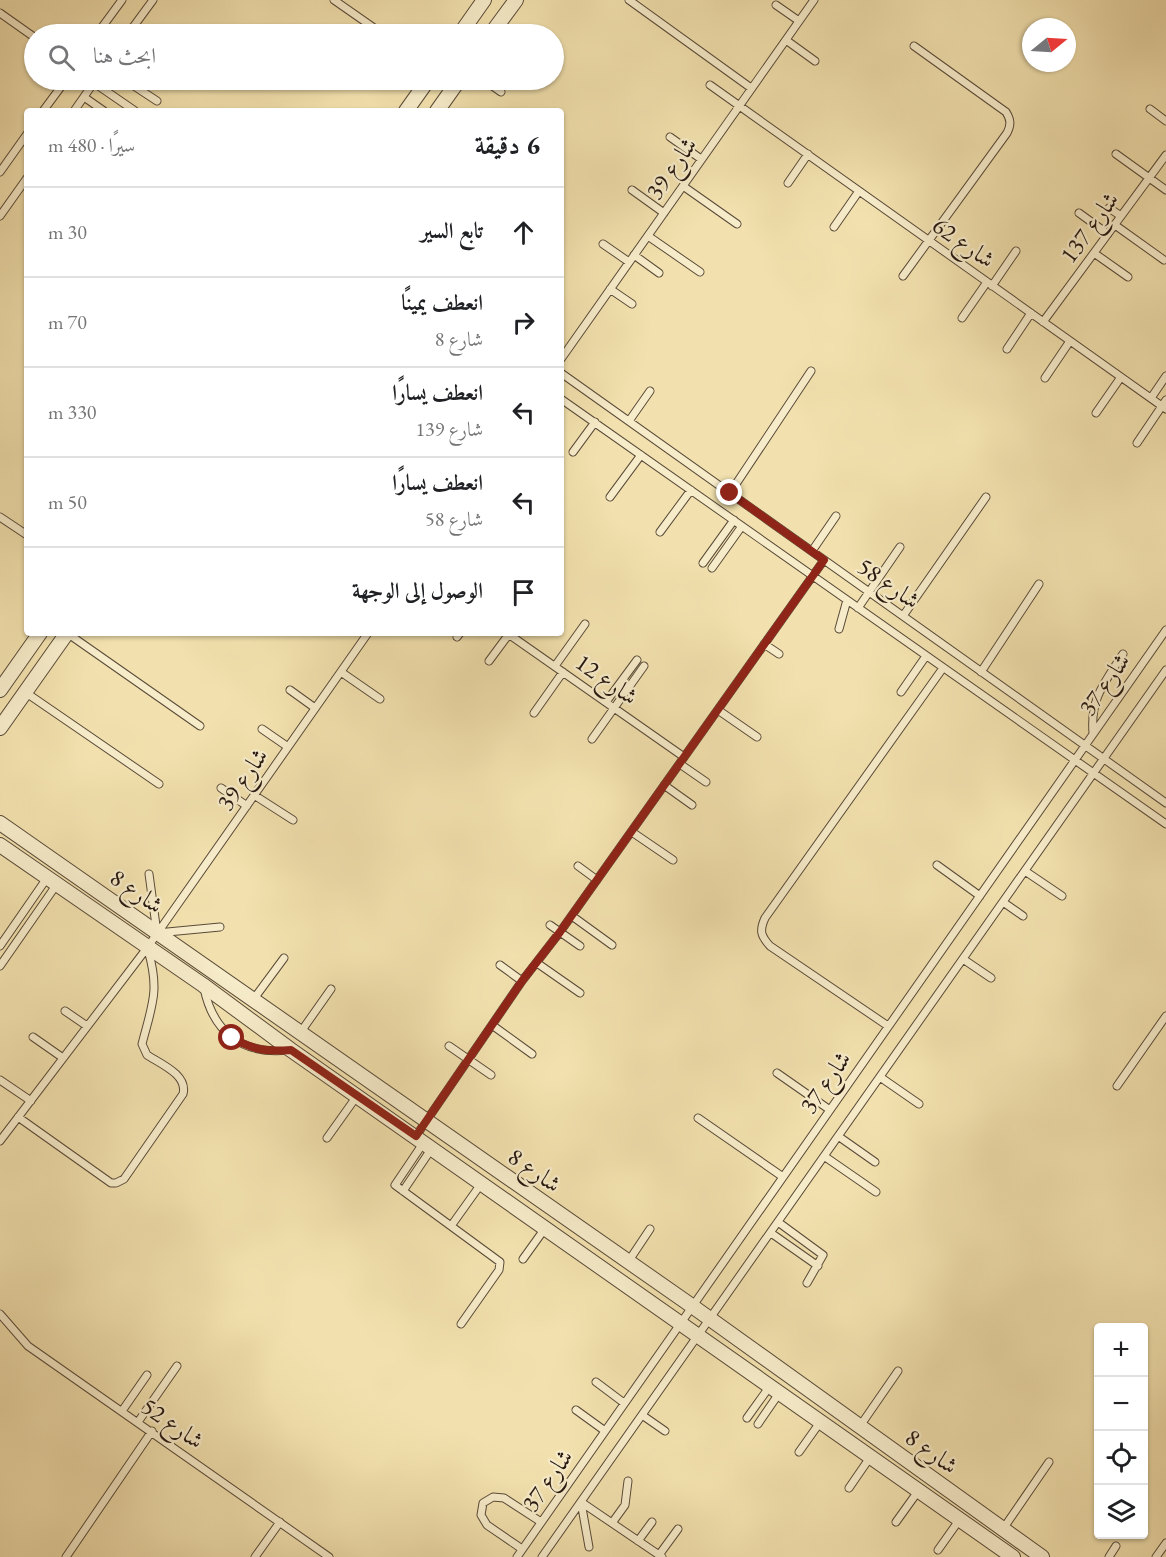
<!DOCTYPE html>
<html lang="ar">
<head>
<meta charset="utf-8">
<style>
	body { margin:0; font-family:"EB Garamond",Amiri,serif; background:#f2f2f2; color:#202124; direction:rtl }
	.controls { position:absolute; right:18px; bottom:18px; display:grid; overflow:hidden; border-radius:6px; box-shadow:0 2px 4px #0004 }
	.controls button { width:54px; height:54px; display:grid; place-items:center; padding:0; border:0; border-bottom:2px solid #e0e0e0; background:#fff; color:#202124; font:30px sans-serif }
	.compass { position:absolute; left:1022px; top:18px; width:54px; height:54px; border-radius:50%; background:#fff; box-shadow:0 2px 4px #0004; rotate:72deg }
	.stop { position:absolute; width:18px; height:18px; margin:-14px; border:4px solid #8f2418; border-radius:50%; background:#fff }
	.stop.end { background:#8f2418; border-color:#fff; box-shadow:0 2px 6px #0008 }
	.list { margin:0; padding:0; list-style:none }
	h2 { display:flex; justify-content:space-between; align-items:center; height:78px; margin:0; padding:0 24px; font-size:26px }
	h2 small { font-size:20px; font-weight:400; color:#757577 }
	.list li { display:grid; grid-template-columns:39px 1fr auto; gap:18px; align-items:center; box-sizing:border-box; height:90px; padding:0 24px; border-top:2px solid #e0e0e0 }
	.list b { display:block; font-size:22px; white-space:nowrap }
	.list p { margin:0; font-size:20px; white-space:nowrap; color:#757577 }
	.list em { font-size:20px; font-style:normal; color:#757577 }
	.icon { flex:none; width:33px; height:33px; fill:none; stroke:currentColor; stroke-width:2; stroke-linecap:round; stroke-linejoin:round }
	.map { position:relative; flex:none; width:1166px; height:1557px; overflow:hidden; direction:ltr }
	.search { position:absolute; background:#fff; box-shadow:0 2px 4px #0004; left:24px; top:24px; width:540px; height:66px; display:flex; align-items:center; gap:15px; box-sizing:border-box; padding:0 21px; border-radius:33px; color:#757577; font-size:22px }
	.panel { position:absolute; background:#fff; box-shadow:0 2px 4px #0004; left:24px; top:108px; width:540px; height:528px; border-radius:6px; direction:rtl }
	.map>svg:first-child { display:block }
</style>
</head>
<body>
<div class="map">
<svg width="1166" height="1557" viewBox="0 0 1166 1557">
	<rect width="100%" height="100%" fill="#f2e1ae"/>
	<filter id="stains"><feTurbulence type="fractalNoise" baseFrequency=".00333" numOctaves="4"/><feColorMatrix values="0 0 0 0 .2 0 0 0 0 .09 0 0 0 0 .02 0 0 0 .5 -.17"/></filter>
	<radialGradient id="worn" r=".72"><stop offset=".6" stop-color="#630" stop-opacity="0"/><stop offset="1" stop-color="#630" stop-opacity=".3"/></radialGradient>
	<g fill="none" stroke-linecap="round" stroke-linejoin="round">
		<!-- lane casing -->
		<g stroke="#594a38" stroke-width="9">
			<path id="lane" d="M334,0l43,30
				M629,0l122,88
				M776,5l23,16
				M0,13l34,24
				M97,34l25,-34
				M128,34l25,-34
				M786,40l29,21
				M90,80l45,31
				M125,80l32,21
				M484,80l17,12
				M710,85l456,324
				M84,97l20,14
				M1150,109l16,12
				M43,111l23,-31
				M74,111l21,-30
				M670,137l31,22
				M1116,154l50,36
				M0,172l27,-38
				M788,183l20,-29
				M683,186l54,38
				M632,190l32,23
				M1109,208l12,8
				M1079,213l29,21
				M0,216l27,-38
				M1115,225l49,35
				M834,227l25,-36
				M648,236l52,36
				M603,244l26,18
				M1094,253l34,24
				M634,255l25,18
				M903,276l104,-143c4,-8 4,-13 -1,-21l-92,-66
				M992,286l24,-35
				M610,289l22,15
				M962,318l25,-36
				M1043,322l123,-167
				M1007,349l24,-36
				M561,359l253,-359
				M561,373l605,430
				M1045,378l25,-37
				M1151,398l15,-22
				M561,399l605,425
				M1096,413l25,-36
				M629,421l21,-30
				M1137,443l29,-43
				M573,452l22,-30
				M730,493l81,-122
				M610,497l31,-42
				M0,517l27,18
				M660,532l31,-42
				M812,551l24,-35
				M703,563l31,-43
				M712,568l30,-42
				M858,608l42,-61
				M903,616l83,-119
				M839,629l8,-29
				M67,633l133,93
				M507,633l177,124
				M457,637l3,-4
				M764,644l15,10
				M489,661l20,-27
				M555,666l30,-42
				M341,672l39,27
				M981,672l58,-88
				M290,690l25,18
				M25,692l134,92
				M901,692l25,-36
				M606,702l31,-42
				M718,710l39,27
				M534,713l29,-41
				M262,729l26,18
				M1093,733c-3,-35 12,-51 30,-79
				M592,739l52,-73
				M680,764l26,18
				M664,785l28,20
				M221,788l26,18
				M254,795l39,25
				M632,832l41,28
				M937,865l43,31
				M578,866l19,14
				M1025,871l37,25
				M149,874l8,59 63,-6
				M1003,902l20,14
				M572,916l40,29
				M550,925l30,21
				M0,946l47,-68
				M963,959l28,19
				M537,963l43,30
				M500,965l22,16
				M0,966l57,-82
				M204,988c9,44 38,67 84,62
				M253,1000l31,-42
				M65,1011l22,15
				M492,1025l40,29
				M888,1026l-118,-80c-9,-10 -11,-15 -5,-28l178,-250
				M300,1033l31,-44
				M33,1037l30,21
				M449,1046l42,29
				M777,1073l53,37
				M880,1077l39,27
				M0,1080l31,21
				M1117,1086l49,-70
				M18,1117l93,66h5l8,-4 59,-85c5,-19 -22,-30 -36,-39l-5,-11c10,-39 18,-53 6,-94
				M698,1118l85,59
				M416,1136l106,-155 38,-49 264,-372
				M838,1136l37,26
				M327,1138l30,-42
				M0,1141l147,-193 221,-315
				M424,1142l-29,43 105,77 -1,8 -38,54
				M824,1156l52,36
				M403,1191l29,-43
				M778,1222l45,33 -16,28
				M451,1226l30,-42
				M771,1233l47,33
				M523,1259l23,-32
				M628,1262l22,-33
				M0,1314l28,32 301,211
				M596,1382l28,21
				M576,1410l29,21
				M122,1411l25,-36
				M642,1415l23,16
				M747,1418l23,-32
				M138,1422l39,-56
				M758,1424l22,-32
				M860,1426l38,-55
				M799,1452l22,-31
				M849,1488l22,-32
				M581,1502l81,55
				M581,1502l8,45
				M896,1522l23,-32
				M612,1523l13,-18 3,-24
				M1003,1529l46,-67
				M638,1541l14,-19
				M522,1549l-35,-24 -6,-10 2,-12 10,-6 11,1 37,24
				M938,1550l22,-31
				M659,1555l19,-26
				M66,1557l86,-126
				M255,1557l25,-35
				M517,1557l649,-927
				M542,1557l624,-887
				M1109,1557l7,-11
				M1156,1557l10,-14"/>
		</g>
		<!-- street casing -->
		<g stroke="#594a38" stroke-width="16">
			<path id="street" d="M460,34l24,-34
				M491,34l25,-34
				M406,111l22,-31
				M437,111l22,-31
				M0,690l40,-57
				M0,728l67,-95
				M0,823l692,483 350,251
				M0,845l203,140 88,65 722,507"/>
		</g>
		<!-- lane -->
		<use href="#lane" stroke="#f7ecca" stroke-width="7"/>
		<!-- street -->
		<use href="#street" stroke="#f7ecca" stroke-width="14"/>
	</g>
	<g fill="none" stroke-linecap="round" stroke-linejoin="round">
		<!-- route -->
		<path stroke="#8f2418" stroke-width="8" d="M232,1038c22,12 34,14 59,12l125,86 106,-155 38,-49 264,-372 -94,-67"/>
	</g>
	<g text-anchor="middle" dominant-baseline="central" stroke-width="4.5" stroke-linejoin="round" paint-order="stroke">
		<!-- street labels -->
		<g font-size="24" fill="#261710" stroke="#f7ecca">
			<text transform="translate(671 168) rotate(-55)">شارع 39</text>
			<text transform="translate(1089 227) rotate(-54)">شارع 137</text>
			<text transform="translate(964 242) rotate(35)">شارع 62</text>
			<text transform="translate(889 583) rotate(35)">شارع 58</text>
			<text transform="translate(607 679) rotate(35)">شارع 12</text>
			<text transform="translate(1104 684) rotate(-55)">شارع 37</text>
			<text transform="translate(242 779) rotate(-55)">شارع 39</text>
			<text transform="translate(137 891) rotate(35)">شارع 8</text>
			<text transform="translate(825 1082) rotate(-55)">شارع 37</text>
			<text transform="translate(535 1170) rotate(35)">شارع 8</text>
			<text transform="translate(173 1423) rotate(35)">شارع 52</text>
			<text transform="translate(932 1451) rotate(36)">شارع 8</text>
			<text transform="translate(547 1480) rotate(-55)">شارع 37</text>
		</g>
	</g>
	<rect width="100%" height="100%" filter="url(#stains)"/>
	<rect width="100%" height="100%" fill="url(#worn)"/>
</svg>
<div class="controls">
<button>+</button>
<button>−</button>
<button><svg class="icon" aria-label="locate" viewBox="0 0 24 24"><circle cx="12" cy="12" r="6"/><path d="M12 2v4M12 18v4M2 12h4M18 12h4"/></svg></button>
<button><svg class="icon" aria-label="layers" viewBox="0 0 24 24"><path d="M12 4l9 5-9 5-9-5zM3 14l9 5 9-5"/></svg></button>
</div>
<svg class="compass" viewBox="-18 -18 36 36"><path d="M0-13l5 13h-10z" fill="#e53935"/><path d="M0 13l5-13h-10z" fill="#757577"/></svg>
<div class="stop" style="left:232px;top:1038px"></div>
<div class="stop end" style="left:730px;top:493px"></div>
<div class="search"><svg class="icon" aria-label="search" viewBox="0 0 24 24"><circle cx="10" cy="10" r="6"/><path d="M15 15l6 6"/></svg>ابحث هنا</div>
<section class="panel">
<h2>6 دقيقة<small>سيرًا · 480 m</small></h2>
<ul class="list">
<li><svg class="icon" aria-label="ahead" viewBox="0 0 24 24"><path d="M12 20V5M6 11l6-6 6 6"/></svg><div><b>تابع السير</b></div><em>30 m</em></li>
<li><svg class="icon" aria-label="right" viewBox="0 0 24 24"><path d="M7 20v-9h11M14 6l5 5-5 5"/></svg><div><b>انعطف يمينًا</b><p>شارع 8</p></div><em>70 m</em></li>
<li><svg class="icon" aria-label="left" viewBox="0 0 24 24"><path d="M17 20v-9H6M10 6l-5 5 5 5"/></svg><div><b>انعطف يسارًا</b><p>شارع 139</p></div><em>330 m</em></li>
<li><svg class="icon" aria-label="left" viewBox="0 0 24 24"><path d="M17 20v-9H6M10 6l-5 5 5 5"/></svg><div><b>انعطف يسارًا</b><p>شارع 58</p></div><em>50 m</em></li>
<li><svg class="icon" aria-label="arrive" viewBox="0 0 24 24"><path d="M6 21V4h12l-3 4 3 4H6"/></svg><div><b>الوصول إلى الوجهة</b></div></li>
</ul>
</section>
</div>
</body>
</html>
